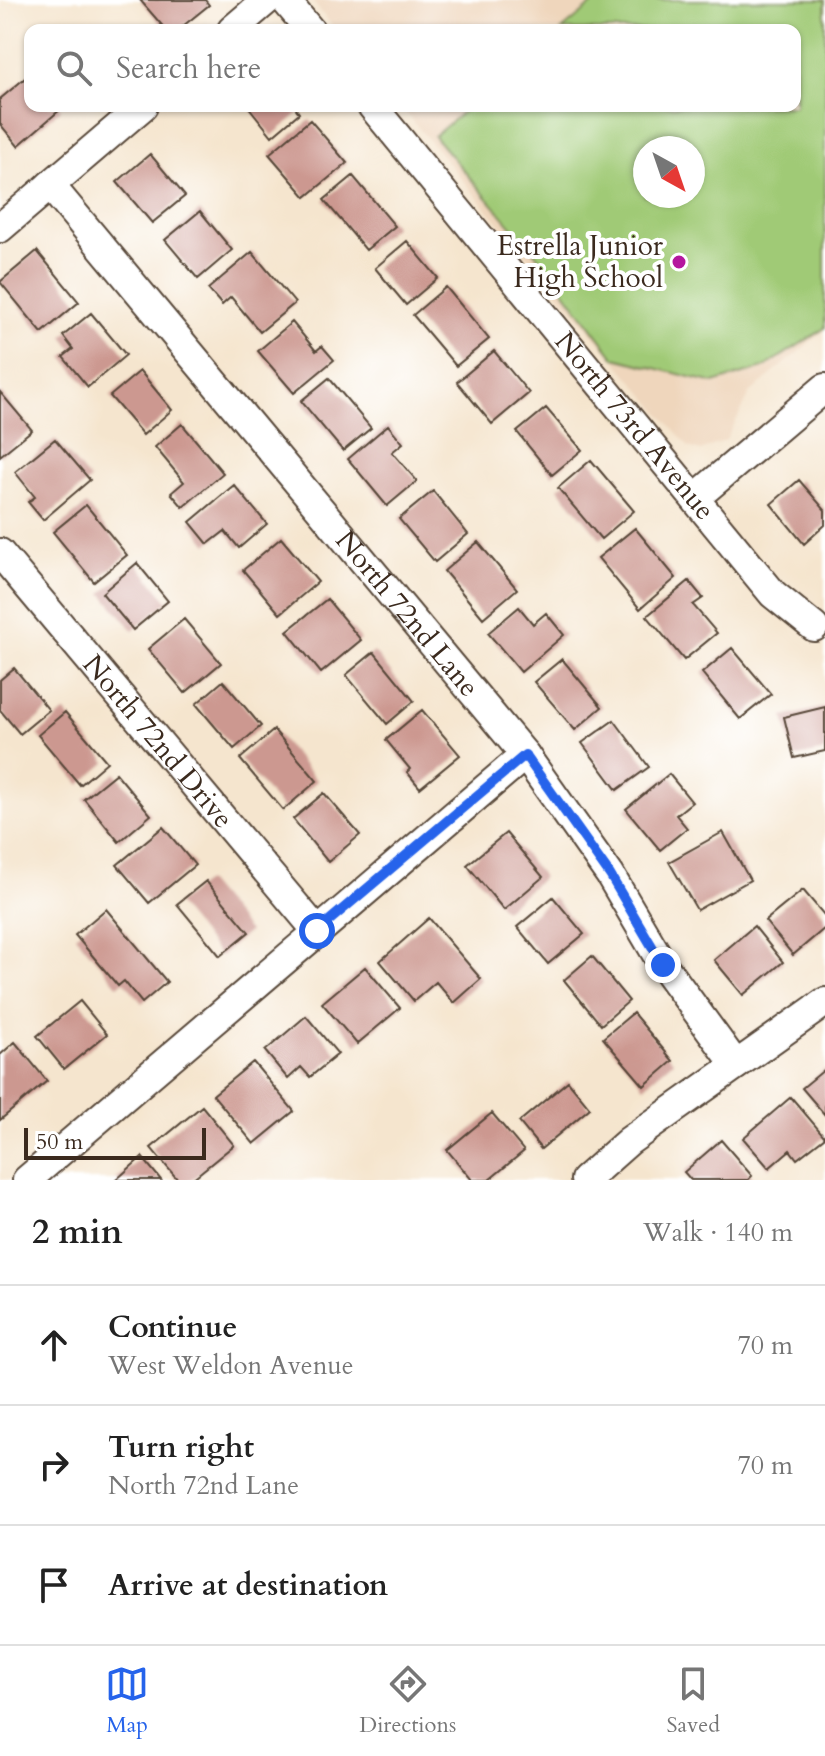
<!DOCTYPE html>
<html lang="en">
<head>
<meta charset="utf-8">
<style>
	body { margin:0; font-family:Cardo,serif; background:#f6f6f6; color:#222 }
	.compass { position:absolute; left:633px; top:136px; width:72px; height:72px; border-radius:50%; background:#fff; box-shadow:0 2px 6px #0004; rotate:140deg }
	.scale { position:absolute; left:24px; bottom:20px; width:182px; box-sizing:border-box; padding-left:8px; border:4px solid #3b2a1e; border-top:0; font-size:22px; line-height:28px; white-space:nowrap; color:#3b2a1e; -webkit-text-stroke:6px #fff; paint-order:stroke }
	.stop { position:absolute; width:24px; height:24px; margin:-18px; border:6px solid #2563eb; border-radius:50%; background:#fff }
	.stop.end { background:#2563eb; border-color:#fff; box-shadow:0 2px 8px #0008 }
	.list { margin:0; padding:0; list-style:none }
	h2 { display:flex; justify-content:space-between; align-items:center; height:104px; margin:0; padding:0 32px; font-size:34px }
	h2 small { font-size:26px; font-weight:400; color:#767676 }
	.list li { display:grid; grid-template-columns:52px 1fr auto; gap:24px; align-items:center; box-sizing:border-box; height:120px; padding:0 32px; border-top:2px solid #e0e0e0 }
	.list b { display:block; font-size:30px; white-space:nowrap }
	.list p { margin:0; font-size:26px; white-space:nowrap; color:#767676 }
	.list em { font-size:26px; font-style:normal; color:#767676 }
	.icon { flex:none; width:44px; height:44px; fill:none; stroke:currentColor; stroke-width:2; stroke-linecap:round; stroke-linejoin:round }
	.map { position:relative; flex:none; width:825px; height:1180px; overflow:hidden }
	.search { position:absolute; background:#fff; box-shadow:0 2px 6px #0004; left:24px; right:24px; top:24px; height:88px; display:flex; align-items:center; gap:20px; box-sizing:border-box; padding:0 28px; border-radius:16px; color:#767676; font-size:30px }
	.sheet { height:464px; background:#fff }
	nav { display:flex; justify-content:space-around; align-items:center; box-sizing:border-box; height:112px; border-top:2px solid #e0e0e0; background:#fff; font-size:22px; color:#767676 }
	nav a { display:grid; justify-items:center; gap:4px }
	nav .on { color:#2563eb }
	.map>svg:first-child { display:block }
</style>
</head>
<body>
<div class="map">
<svg width="825" height="1180" viewBox="0 0 825 1180">
	<rect width="100%" height="100%" fill="#fff"/>
	<filter id="ink" filterUnits="userSpaceOnUse"><feTurbulence type="fractalNoise" baseFrequency=".0125" numOctaves="2"/><feDisplacementMap in="SourceGraphic" scale="16" xChannelSelector="R" yChannelSelector="G"/><feConvolveMatrix kernelMatrix="1 2 1 2 8 2 1 2 1" color-interpolation-filters="sRGB"/></filter>
	<filter id="wash" filterUnits="userSpaceOnUse"><feTurbulence type="fractalNoise" baseFrequency=".006" numOctaves="4" result="noise"/><feDisplacementMap in="SourceGraphic" scale="32" xChannelSelector="R" yChannelSelector="G"/><feGaussianBlur stdDeviation="1.8" result="paint"/><feColorMatrix in="noise" values="0 0 0 0 0 0 0 0 0 0 0 0 0 0 0 0 0 1.4 0 .05"/><feComposite in="paint" operator="in"/></filter>
	<g filter="url(#wash)">
		<rect width="100%" height="100%" fill="#f5e5ce"/>
		<!-- built -->
		<path fill="#efd6bc" fill-rule="evenodd" d="M311,0h514v329l-74,63 -25,48 -25,11 -12,-4 -289,-341h395v-76h-459zM645,148h48v48h-48z"/>
		<!-- green -->
		<path fill="#a0ca76" stroke="#6e7a4a" stroke-width="2" fill-rule="evenodd" d="M598,0h227v328l-62,40 -49,15 -99,-25 -71,-94 -110,-128 36,-30h325v-76h-233zM645,148h48v48h-48z"/>
		<g id="blocks">
			<!-- building -->
			<path fill="#cc9890" d="M140,0h65l4,5 -31,25h-12z
				M30,74v32h28l3,3 -43,37 -18,-22v-25z
				M248,106h46l5,7 -27,23z
				M310,120l37,43 -41,34 -37,-43z
				M150,154l35,42 -33,27 -35,-41z
				M353,176l42,50 -29,24 -42,-50z
				M200,211l32,39 -34,29 -33,-39z
				M407,241l31,37 -32,27 -31,-37z
				M37,251l42,51 -37,31 -42,-51z
				M252,252l43,51 -35,29 -29,-35 -9,8 -14,-16z
				M446,287l43,52 -33,27 -43,-51z
				M91,313l35,42 -38,32 -25,-30 10,-8 -10,-13z
				M292,322l24,29 6,-5 12,14 -40,33 -36,-42z
				M494,351l35,42 -37,31 -35,-42z
				M140,371l32,39 -29,25 -33,-39z
				M329,378l42,50 -28,23 -42,-50z
				M0,392l32,38 -32,26z
				M546,408l36,42 -30,25 -35,-43z
				M182,424l41,49 -40,34 -12,-14 13,-11 -29,-35z
				M388,425l15,18 -11,9 25,29 -30,25 -39,-47z
				M55,439l35,41 -47,40 -15,-18 7,-5 -20,-25z
				M591,460l43,51 -33,28 -43,-51z
				M799,480l26,30v15l-21,19 -33,-40z
				M234,485l33,39 -28,24 -14,-17 -17,13 -18,-22z
				M433,491l35,43 -33,28 -36,-43z
				M86,505l41,50 -33,27 -41,-50z
				M635,528l41,50 -36,31 -42,-51z
				M281,538l37,44 -38,32 -37,-44z
				M478,542l39,47 -34,29 -39,-47z
				M137,563l31,38 -35,29 -31,-37z
				M689,581l14,17 -10,7 24,28 -33,27 -37,-44z
				M327,599l34,41 -40,33 -34,-42z
				M519,607l14,17 13,-11 18,22 -43,37 -33,-39z
				M184,619l37,44 -36,30 -37,-44z
				M732,648l39,46 -31,25 -38,-46z
				M374,652l40,49 -27,23 -41,-49z
				M562,659l40,48 -27,23 -41,-48z
				M14,668l35,42 -29,24 -20,-24v-30z
				M223,681l38,45 -27,23 -38,-45z
				M825,707v44l-31,7 -10,-41z
				M422,710l38,45 -40,33 -13,-16 3,-3 -24,-29z
				M65,712l42,50 -27,23 -42,-50z
				M614,720l35,47 -32,23 -35,-47z
				M274,730l43,51 -34,29 -43,-51z
				M116,773l35,42 -32,27 -35,-43z
				M669,774l23,28 -16,13 11,13 -27,22 -34,-41z
				M324,793l36,42 -32,27 -35,-43z
				M163,827l32,38 -46,38 -32,-38z
				M723,832l27,48 -53,30 -28,-48z
				M506,833l37,44 -39,33 -37,-45z
				M206,881l43,51 -29,24 -43,-52z
				M803,890l22,26v12l-32,27 -28,-34z
				M553,897l31,37 -36,30 -31,-37z
				M106,909l61,73 -25,21 -18,-22 -6,5 -43,-51z
				M429,918l52,61 -27,24 -18,-21 -22,19 -34,-40z
				M754,926l29,36 -40,33 -29,-35z
				M592,956l37,45 -28,24 -37,-45z
				M365,967l35,41 -43,36 -35,-41z
				M80,1001l27,33 -43,35 -27,-33z
				M633,1013l40,48 -29,25 -41,-48z
				M306,1016l32,38 -28,23 -9,-10 -13,12 -23,-28z
				M15,1042l32,39 -47,39v-65z
				M253,1062l41,49 -40,33 -41,-49z
				M825,1069v46l-23,-27z
				M568,1081l22,27 -49,41 -22,-27z
				M791,1097l34,40 -28,22 -7,-9 -21,18 -26,-30z
				M202,1106l32,39 -43,35h-13l-27,-32z
				M492,1113l32,38 -35,29h-17l-25,-30z
				M721,1140l31,36 -4,4h-57l-7,-8z
				M142,1157l19,23h-45z"/>
		</g>
	</g>
	<g filter="url(#ink)">
		<use href="#blocks" fill-opacity="0" stroke="#574638" stroke-width="2"/>
		<g fill="none" stroke-linecap="round" stroke-linejoin="round">
			<!-- minor casing -->
			<g stroke="#574638" stroke-width="32">
				<g id="minor">
					<path d="M285,0l25,30"/>
					<path d="M232,30l35,-30"/>
					<path id="s1" d="M372,106l401,488 41,33"/>
					<path id="s2" d="M50,185l475,570 85,120 53,90 73,100"/>
					<path d="M0,228l143,-122"/>
					<path d="M695,498l130,-110"/>
					<path id="s3" d="M0,553l317,378"/>
					<path d="M27,1180l498,-425"/>
					<path d="M585,1180l44,-39 196,-139"/>
				</g>
			</g>
			<!-- minor -->
			<use href="#minor" stroke="#fff" stroke-width="28"/>
		</g>
	</g>
	<g fill="none" stroke-linecap="round" stroke-linejoin="round" filter="url(#ink)">
		<!-- route -->
		<path stroke="#2563eb" stroke-width="10" d="M317,931l208,-176 85,120 53,90"/>
	</g>
	<!-- markers -->
	<circle fill="#b5179e" stroke="#fff" stroke-width="3" cx="679" cy="262" r="8"/>
	<g text-anchor="middle" dominant-baseline="central" stroke-width="8" stroke-linejoin="round" paint-order="stroke">
		<!-- poi labels -->
		<g font-size="28" fill="#3b2a1e" stroke="#fff" text-anchor="end">
			<text x="663" y="246">Estrella Junior<tspan x="663" dy="32">High School</tspan></text>
		</g>
		<!-- street labels -->
		<g font-size="28" fill="#3b2a1e" stroke="#fff">
			<text stroke="none"><textPath href="#s1" startOffset="414">North 73rd Avenue</textPath></text>
			<text stroke="none"><textPath href="#s2" startOffset="558">North 72nd Lane</textPath></text>
			<text stroke="none"><textPath href="#s3" startOffset="246">North 72nd Drive</textPath></text>
		</g>
	</g>
</svg>
<svg class="compass" viewBox="-18 -18 36 36"><path d="M0-13l5 13h-10z" fill="#e53935"/><path d="M0 13l5-13h-10z" fill="#767676"/></svg>
<div class="scale">50 m</div>
<div class="stop" style="left:317px;top:931px"></div>
<div class="stop end" style="left:663px;top:965px"></div>
<div class="search"><svg class="icon" aria-label="search" viewBox="0 0 24 24"><circle cx="10" cy="10" r="6"/><path d="M15 15l6 6"/></svg>Search here</div>
</div>
<section class="sheet">
<h2>2 min<small>Walk · 140 m</small></h2>
<ul class="list">
<li><svg class="icon" aria-label="ahead" viewBox="0 0 24 24"><path d="M12 20V5M6 11l6-6 6 6"/></svg><div><b>Continue</b><p>West Weldon Avenue</p></div><em>70 m</em></li>
<li><svg class="icon" aria-label="right" viewBox="0 0 24 24"><path d="M7 20v-9h11M14 6l5 5-5 5"/></svg><div><b>Turn right</b><p>North 72nd Lane</p></div><em>70 m</em></li>
<li><svg class="icon" aria-label="arrive" viewBox="0 0 24 24"><path d="M6 21V4h12l-3 4 3 4H6"/></svg><div><b>Arrive at destination</b></div></li>
</ul>
</section>
<nav>
<a class="on"><svg class="icon" aria-label="map" viewBox="0 0 24 24"><path d="M3 6l6-2 6 2 6-2v14l-6 2-6-2-6 2zM9 4v14M15 6v14"/></svg>Map</a>
<a><svg class="icon" aria-label="directions" viewBox="0 0 24 24"><path d="M12 3l9 9-9 9-9-9zM9 14v-3h6M13 9l2 2-2 2"/></svg>Directions</a>
<a><svg class="icon" aria-label="saved" viewBox="0 0 24 24"><path d="M7 4h10v16l-5-4-5 4z"/></svg>Saved</a>
</nav>
</body>
</html>
